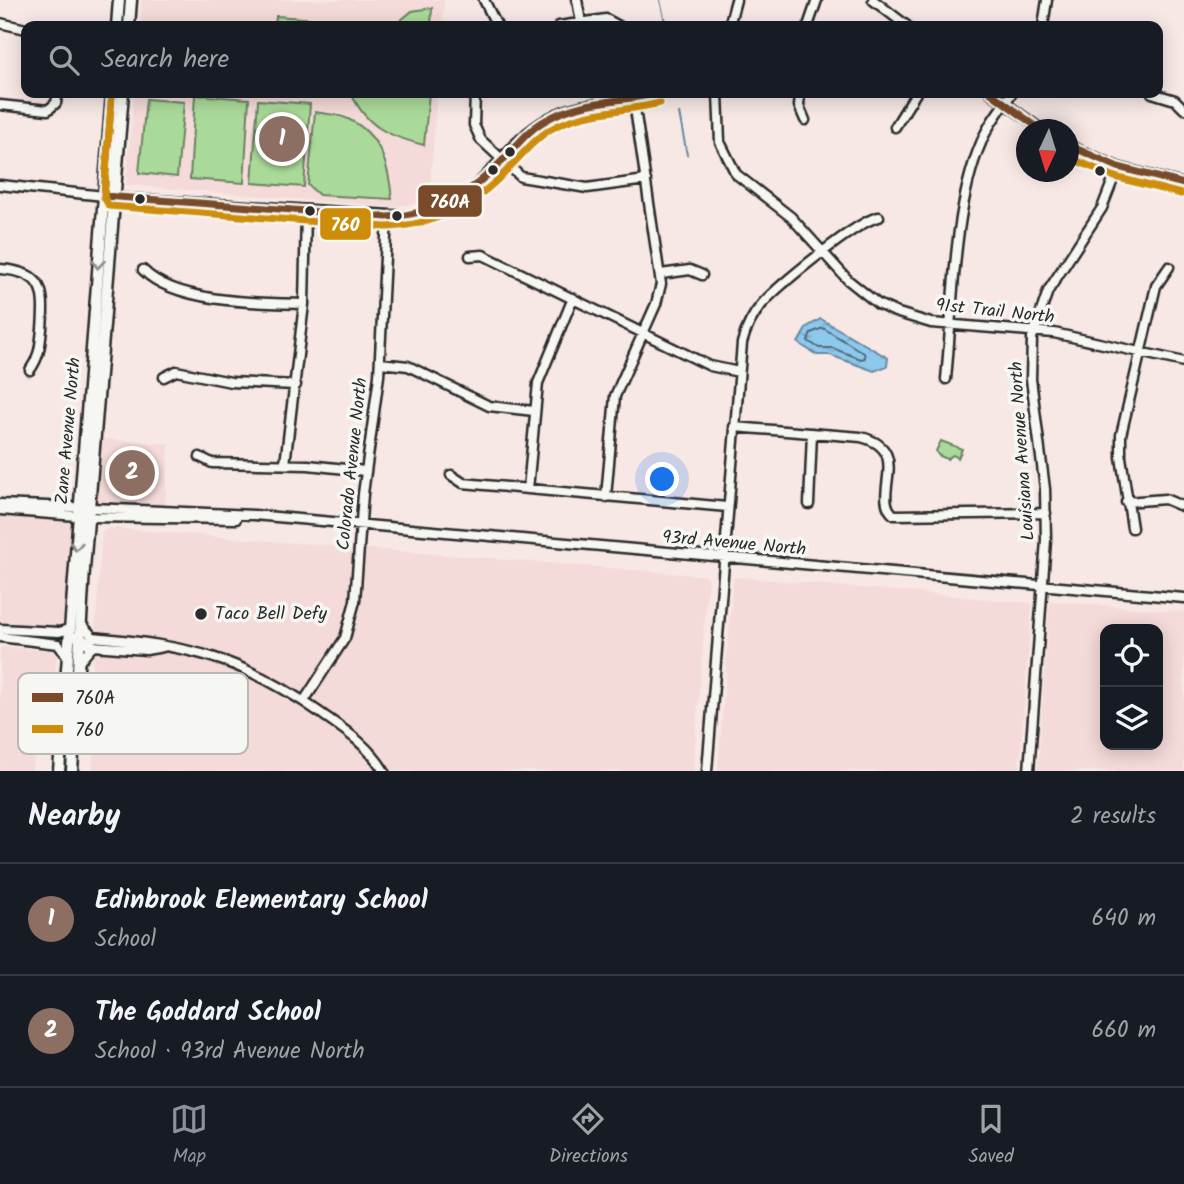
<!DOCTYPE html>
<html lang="en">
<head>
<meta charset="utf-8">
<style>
	body { margin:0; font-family:Kalam,sans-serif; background:#242831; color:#f1f3f6 }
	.controls { position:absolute; right:21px; bottom:21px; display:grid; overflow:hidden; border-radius:14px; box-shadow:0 4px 18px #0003 }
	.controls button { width:63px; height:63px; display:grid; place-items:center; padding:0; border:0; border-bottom:2px solid #363941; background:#171b24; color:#f1f3f6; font:35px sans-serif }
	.compass { position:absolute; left:1016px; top:119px; width:63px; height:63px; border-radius:50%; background:#171b24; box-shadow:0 4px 18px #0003; rotate:184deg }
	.you { position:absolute; left:663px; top:480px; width:24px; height:24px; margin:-18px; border:5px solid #fff; border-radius:50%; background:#1a73e8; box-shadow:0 0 0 10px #1a73e833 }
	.badge { display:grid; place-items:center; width:46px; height:46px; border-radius:50%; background:#8c9099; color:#fff; font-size:23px; font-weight:700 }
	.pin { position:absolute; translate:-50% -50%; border:4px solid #fff; box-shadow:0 2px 7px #0006 }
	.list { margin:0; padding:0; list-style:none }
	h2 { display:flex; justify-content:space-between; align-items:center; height:91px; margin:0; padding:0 28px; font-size:30px }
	h2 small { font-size:23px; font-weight:400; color:#9ea1a6 }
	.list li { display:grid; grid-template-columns:46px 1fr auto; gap:21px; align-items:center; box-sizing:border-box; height:112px; padding:0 28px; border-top:2px solid #363941 }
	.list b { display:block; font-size:26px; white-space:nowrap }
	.list p { margin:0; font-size:23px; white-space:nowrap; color:#9ea1a6 }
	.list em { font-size:23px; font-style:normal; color:#9ea1a6 }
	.icon { flex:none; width:38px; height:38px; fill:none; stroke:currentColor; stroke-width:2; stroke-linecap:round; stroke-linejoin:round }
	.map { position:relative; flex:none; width:1184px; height:771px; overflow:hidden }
	.search { position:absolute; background:#171b24; box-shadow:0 4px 18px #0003; left:21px; right:21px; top:21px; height:77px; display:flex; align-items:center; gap:18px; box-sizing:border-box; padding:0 24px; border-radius:14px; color:#9ea1a6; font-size:26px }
	.sheet { height:315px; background:#171b24 }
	nav { display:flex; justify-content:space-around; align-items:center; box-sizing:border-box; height:98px; border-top:2px solid #363941; background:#171b24; font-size:19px; color:#9ea1a6 }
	nav a { display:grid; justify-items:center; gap:4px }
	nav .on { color:#8c9099 }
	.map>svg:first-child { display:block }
</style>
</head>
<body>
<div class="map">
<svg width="1184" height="771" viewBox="0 0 1184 771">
	<defs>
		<pattern id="water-ripples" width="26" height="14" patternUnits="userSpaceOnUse" patternTransform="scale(1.75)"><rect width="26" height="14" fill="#8dc8ed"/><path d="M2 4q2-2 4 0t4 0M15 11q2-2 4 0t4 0" fill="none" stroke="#7aaccb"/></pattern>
	</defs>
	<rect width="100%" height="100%" fill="#f7e8e5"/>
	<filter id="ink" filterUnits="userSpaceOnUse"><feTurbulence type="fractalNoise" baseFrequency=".0143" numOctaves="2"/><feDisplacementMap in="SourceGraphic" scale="14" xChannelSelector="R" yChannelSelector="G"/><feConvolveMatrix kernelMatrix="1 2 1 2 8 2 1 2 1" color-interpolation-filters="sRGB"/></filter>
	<g filter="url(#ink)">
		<!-- built -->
		<path fill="#f4dad8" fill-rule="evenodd" d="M142,0h302l-2,26h-302z
			M134,93h303l-8,108 -37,6 -266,-22z
			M102,439l67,5 -4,63 -58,-2 -11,-5 -1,-11z
			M0,512l40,3 29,5 4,4v29l-12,75 -61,-1z
			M109,528l599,48 -15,195h-600l-2,-80 11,-159z
			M737,577l295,26 -13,168h-301l15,-192z
			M1052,601l132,11v159h-146l11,-165zM1105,629h53v116h-53z
			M0,647l57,4 -3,34 -23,86h-31z"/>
		<!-- green -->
		<path fill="#aada9a" stroke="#6a8262" stroke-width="2" d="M432,8l-1,18h-37l18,-15z
			M276,16l53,4 -1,6h-53z
			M351,93h78l-5,52c-35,-9 -57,-17 -73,-52z
			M195,95l54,4 -5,84 -54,-4z
			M146,99l38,3 -7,75 -38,-4z
			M258,100l52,4 -6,83 -52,-4z
			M315,112c10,2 24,2 33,7 33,15 41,48 44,80l-73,-4 -11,-10z
			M941,441l21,8 -4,9 -5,-3 -6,4 -9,-4 -2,-4z"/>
		<!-- water -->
		<path fill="url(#water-ripples)" stroke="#66899f" stroke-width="2" d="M821,319l67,39 -1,8 -13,5 -44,-16h-13l-19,-12 9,-16z"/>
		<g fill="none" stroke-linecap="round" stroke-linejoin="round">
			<!-- shore -->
			<path stroke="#526a79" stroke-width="2" d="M823,328l41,25 1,5 -4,1 -29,-11h-13l-11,-7 3,-8z"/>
			<!-- stream -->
			<path stroke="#66899f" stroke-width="2" d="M660,0l6,26
				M679,113l8,42"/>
			<!-- minor casing -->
			<g stroke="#2b2b2b" stroke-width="13">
				<path id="minor" d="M484,0l13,26
					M577,0l4,22
					M873,0l34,26
					M0,23l26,6
					M559,26l47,-7 13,7
					M729,26l7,-26
					M808,26l9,-26
					M1043,26l4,-26
					M475,93l-1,32 7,15 40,37 66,11 59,-8
					M718,93l2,49 16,32 55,43 57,63 30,24 17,8 36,11 123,10 130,29
					M800,93l-1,13 6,14
					M991,93l51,37
					M1152,93l23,7 9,9
					M0,105l48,5 8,-7 2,-10
					M895,127l21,-34
					M1068,145l50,22 66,17
					M0,185l123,13 283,18c85,-13 83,-64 143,-98 33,-19 74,-15 109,-25
					M470,256l13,-1 227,111 29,6
					M0,269c44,3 45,21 42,60 -2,17 -2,27 -12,41
					M143,270c32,33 116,33 161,34
					M661,274l29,-4 12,5
					M380,363l28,3 81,40 45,5
					M164,377l12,-6 55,11 65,3
					M946,379c7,-71 7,-171 35,-236 7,-19 20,-34 31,-50
					M734,427l127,10c53,13 9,59 33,78l152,-2
					M200,457l12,6 96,2 57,6
					M285,464l19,-160 2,-92
					M451,475l12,8 264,24
					M528,489l10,-106 35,-85
					M606,497l9,-101 41,-92 5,-20 -28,-189
					M1126,502l39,-3 19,8
					M0,504l254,11 930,83
					M809,504l3,-71
					M0,510l90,7 146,2
					M1132,528l-11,-71v-22l35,-149 13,-19
					M81,624l12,13c97,9 148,20 229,77 24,17 46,31 62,57
					M0,629l59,3 11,-3
					M0,637l58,7 9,12
					M79,662l14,-16 53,4 17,-3
					M304,701l41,-63 10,-37 8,-107 16,-118 8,-159
					M707,771l35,-428c4,-15 10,-27 20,-39 16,-18 96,-84 117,-87
					M1029,771l17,-231 -1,-51 -14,-110 1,-41 16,-47 54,-83 16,-41"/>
			</g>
			<!-- major casing -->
			<g stroke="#2b2b2b" stroke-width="15">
				<path id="major" d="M117,26l2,-26
					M129,26l2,-26
					M78,637l15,9
					M59,771l53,-678
					M72,771l12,-202 39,-476"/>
			</g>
			<!-- minor -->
			<use href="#minor" stroke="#f6f6f2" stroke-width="8"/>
			<!-- major -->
			<use href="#major" stroke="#f6f6f2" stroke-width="10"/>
			<!-- bus-1 casing -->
			<g stroke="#f6f6f2" stroke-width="12">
				<path id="bus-1" d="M112,93l-8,103 283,21c49,-3 84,-23 117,-58 14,-15 26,-31 44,-40 34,-19 73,-17 110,-26
					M991,93l50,37
					M1068,145l50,22 66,17"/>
			</g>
			<!-- bus-2 casing -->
			<g stroke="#f6f6f2" stroke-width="12">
				<path id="bus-2" d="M112,93l-8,104 5,9 277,21c50,-2 88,-21 122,-58 14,-14 26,-30 43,-40 33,-19 73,-17 109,-26
					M1068,157l47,20 66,17"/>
			</g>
			<!-- bus-1 -->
			<use href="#bus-1" stroke="#7a4b2a" stroke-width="7"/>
			<!-- bus-2 -->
			<use href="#bus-2" stroke="#ce8d09" stroke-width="7"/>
		</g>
		<!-- one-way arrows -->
		<defs><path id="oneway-chevron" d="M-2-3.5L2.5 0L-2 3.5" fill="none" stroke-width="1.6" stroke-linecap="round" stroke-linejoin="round" transform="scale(1.75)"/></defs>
		<g stroke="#90908e">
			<use href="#oneway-chevron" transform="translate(98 264) rotate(95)"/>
			<use href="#oneway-chevron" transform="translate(76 546) rotate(94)"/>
		</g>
	</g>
	<!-- markers -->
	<g fill="#2b2b2b" stroke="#f6f6f2" stroke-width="2.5">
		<circle cx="510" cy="152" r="6"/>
		<circle cx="493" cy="170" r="6"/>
		<circle cx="1100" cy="171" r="6"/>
		<circle cx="140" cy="199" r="6"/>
		<circle cx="310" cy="211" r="6"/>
		<circle cx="397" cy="216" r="6"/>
		<circle cx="201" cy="614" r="7"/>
	</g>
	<g text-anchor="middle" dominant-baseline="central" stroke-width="7" stroke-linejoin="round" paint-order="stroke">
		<!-- street labels -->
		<g font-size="18" fill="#2b2b2b" stroke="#f6f6f2">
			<text transform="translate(995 312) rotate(6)">91st Trail North</text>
			<text transform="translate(69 431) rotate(-85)">Zane Avenue North</text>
			<text transform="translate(1023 451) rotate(-94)">Louisiana Avenue North</text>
			<text transform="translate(353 464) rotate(-84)">Colorado Avenue North</text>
			<text transform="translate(734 544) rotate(5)">93rd Avenue North</text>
		</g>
		<!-- poi labels -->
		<g font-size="18" fill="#2b2b2b" stroke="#f6f6f2" text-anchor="start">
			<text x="215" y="614">Taco Bell Defy</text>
		</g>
	</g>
	<!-- legend -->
	<rect x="18" y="673" width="230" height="81" rx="10" fill="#f6f6f2" stroke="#b9b9b6" stroke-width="2"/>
	<rect x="32" y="693" width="31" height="9" fill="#7a4b2a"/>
	<rect x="32" y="725" width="31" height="8" fill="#ce8d09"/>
	<g font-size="19" fill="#2b2b2b">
		<text x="75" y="704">760A</text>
		<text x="75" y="736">760</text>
	</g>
	<g stroke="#f6f6f2" stroke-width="2.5">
		<rect x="417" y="184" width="66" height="34" rx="7" fill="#7a4b2a"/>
		<rect x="319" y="207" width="53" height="34" rx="7" fill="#ce8d09"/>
	</g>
	<g font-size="19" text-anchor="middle" font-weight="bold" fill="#fff">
		<text x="450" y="208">760A</text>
		<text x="345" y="231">760</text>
	</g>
</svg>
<div class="controls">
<button><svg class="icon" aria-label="locate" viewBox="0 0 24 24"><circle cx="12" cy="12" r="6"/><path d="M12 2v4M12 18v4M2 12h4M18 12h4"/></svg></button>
<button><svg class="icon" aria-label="layers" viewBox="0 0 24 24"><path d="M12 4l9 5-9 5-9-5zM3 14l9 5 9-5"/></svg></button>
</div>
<svg class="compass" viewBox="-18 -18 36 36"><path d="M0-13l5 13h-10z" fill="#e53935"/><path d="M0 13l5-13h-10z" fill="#9ea1a6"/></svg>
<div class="you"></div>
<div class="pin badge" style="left:282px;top:139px;background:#8d6e63">1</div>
<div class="pin badge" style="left:132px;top:473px;background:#8d6e63">2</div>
<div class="search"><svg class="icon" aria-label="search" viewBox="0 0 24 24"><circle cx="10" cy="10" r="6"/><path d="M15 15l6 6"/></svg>Search here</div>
</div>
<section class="sheet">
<h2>Nearby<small>2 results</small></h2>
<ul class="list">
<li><span class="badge" style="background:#8d6e63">1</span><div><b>Edinbrook Elementary School</b><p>School</p></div><em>640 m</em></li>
<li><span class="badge" style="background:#8d6e63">2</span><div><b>The Goddard School</b><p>School · 93rd Avenue North</p></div><em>660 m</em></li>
</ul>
</section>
<nav>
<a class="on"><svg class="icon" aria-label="map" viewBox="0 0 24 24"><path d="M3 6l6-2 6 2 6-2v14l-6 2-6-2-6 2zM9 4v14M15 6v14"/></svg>Map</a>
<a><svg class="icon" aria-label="directions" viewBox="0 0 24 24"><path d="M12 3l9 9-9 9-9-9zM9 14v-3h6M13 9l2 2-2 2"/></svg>Directions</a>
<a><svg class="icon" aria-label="saved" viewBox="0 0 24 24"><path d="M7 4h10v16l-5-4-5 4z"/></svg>Saved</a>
</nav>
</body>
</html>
